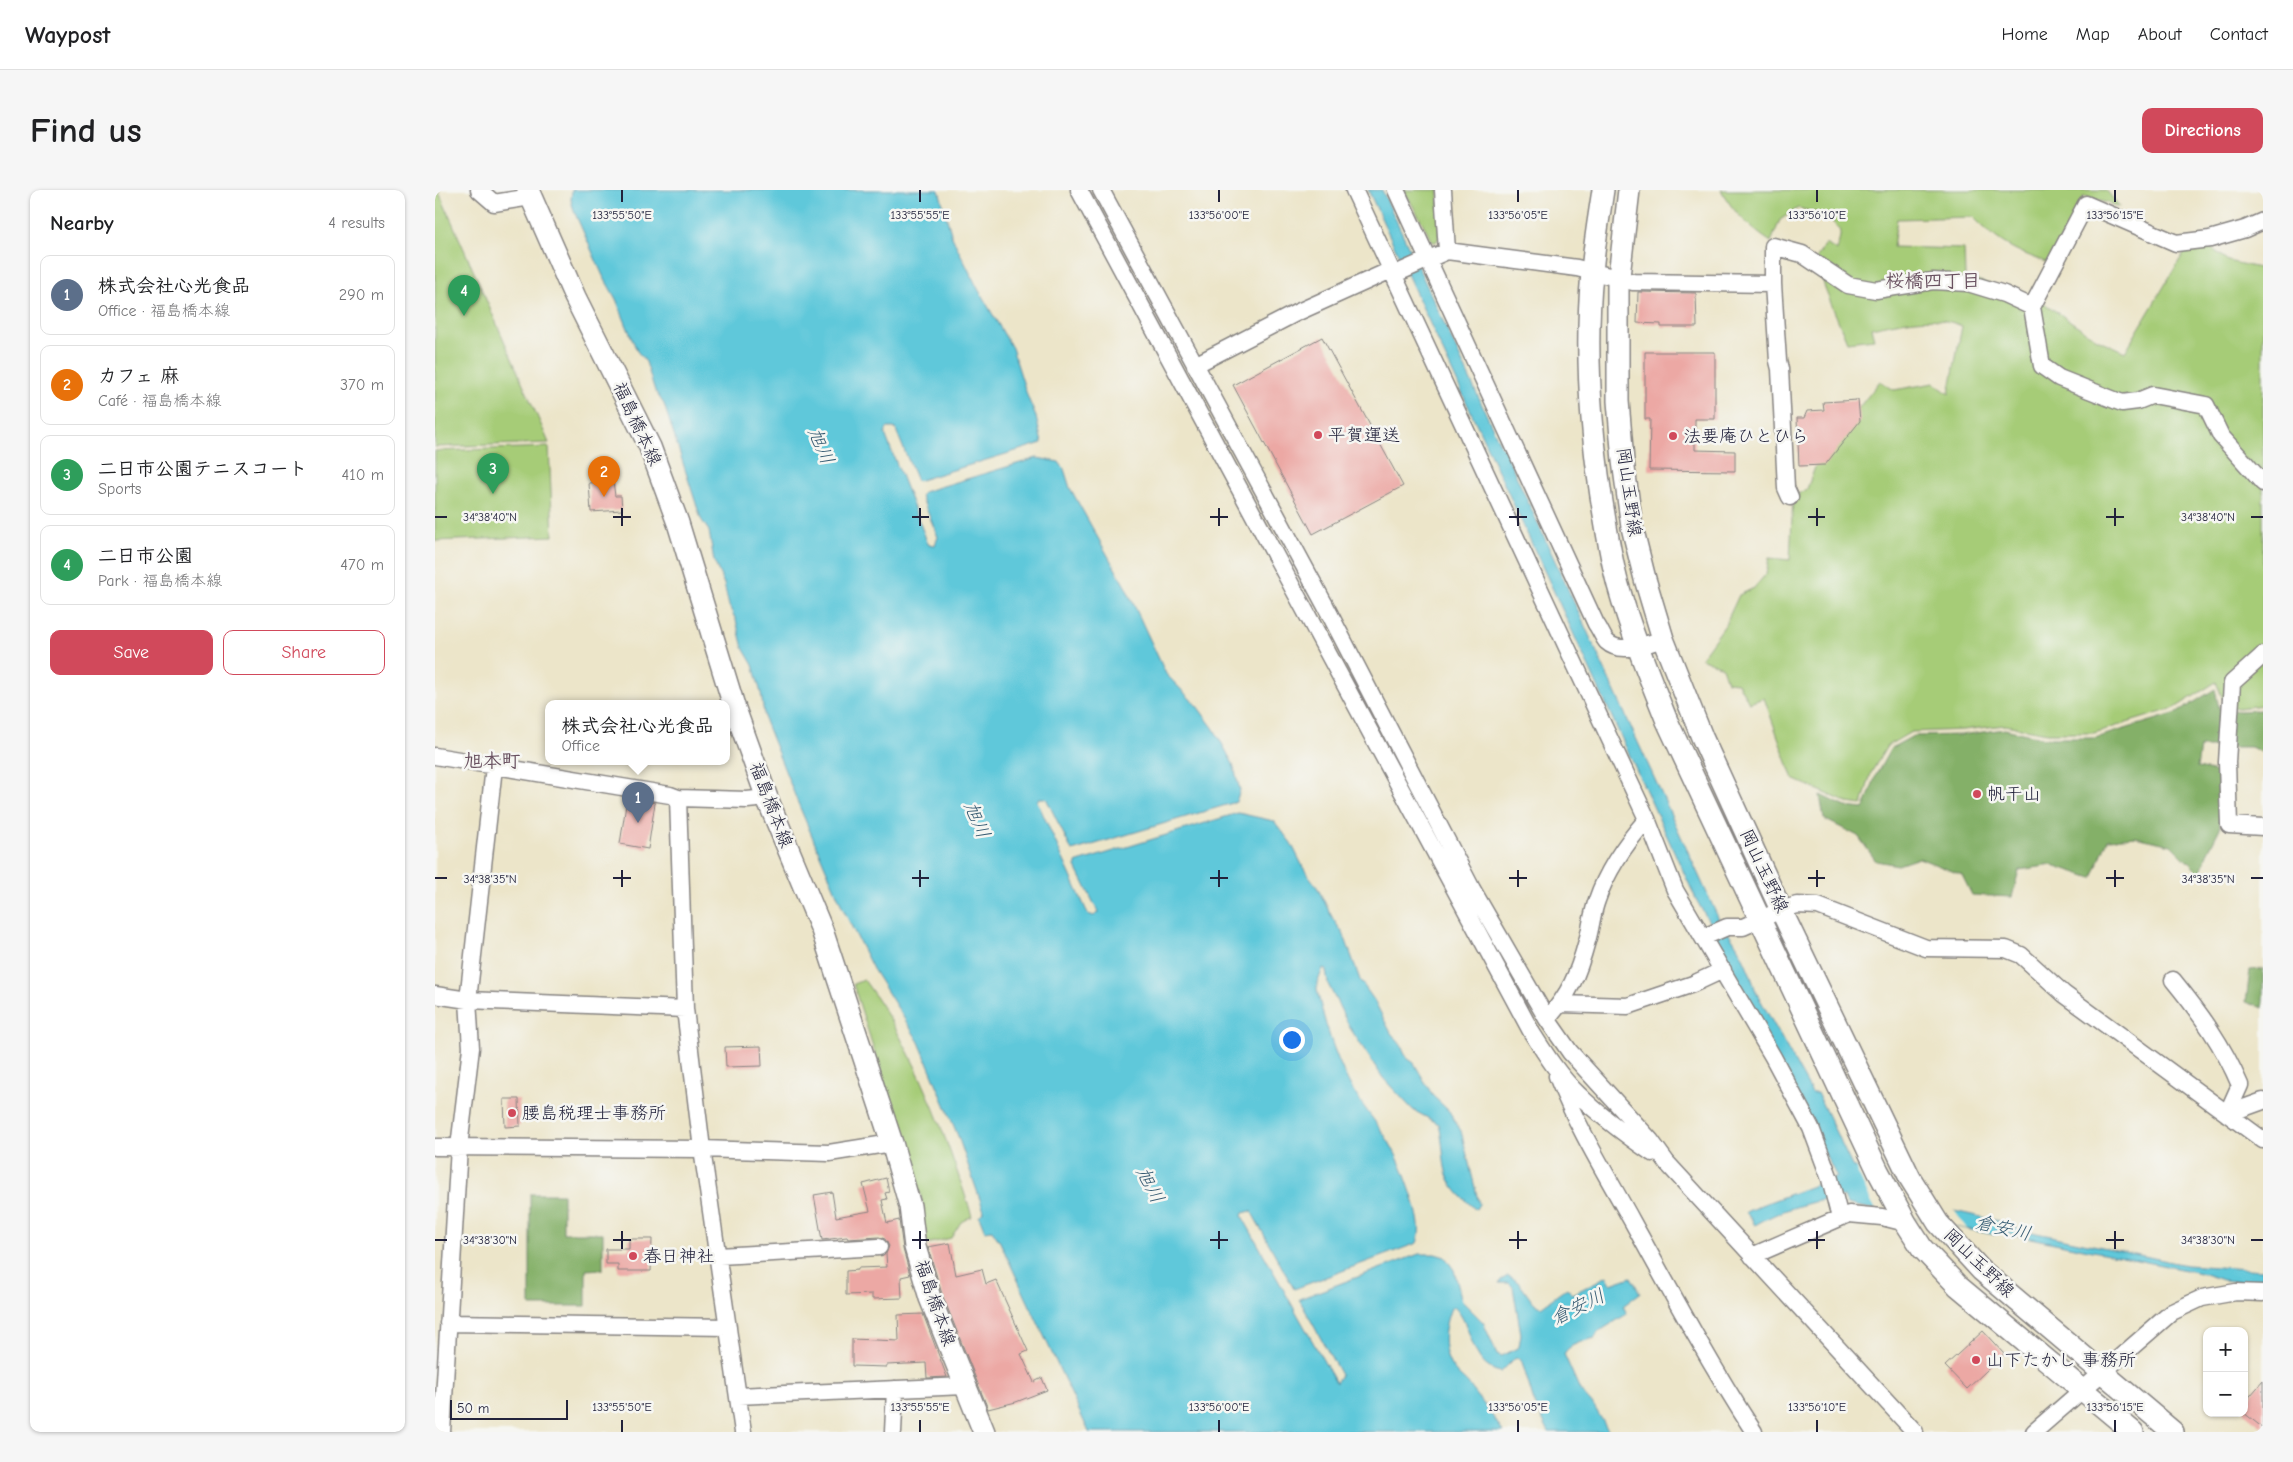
<!DOCTYPE html>
<html lang="en">
<head>
<meta charset="utf-8">
<style>
	body { margin:0; font-family:"Comic Neue","Klee One",sans-serif; background:#f6f6f6; color:#202124 }
	.controls { position:absolute; right:15px; bottom:15px; display:grid; overflow:hidden; border-radius:10px; box-shadow:0 1px 4px #0004 }
	.controls button { width:45px; height:45px; display:grid; place-items:center; padding:0; border:0; border-bottom:1px solid #e0e0e0; background:#fff; color:#202124; font:25px sans-serif }
	.scale { position:absolute; left:15px; bottom:12px; width:118px; box-sizing:border-box; padding-left:5px; border:2px solid #22223b; border-top:0; font-size:14px; line-height:18px; white-space:nowrap; color:#22223b; -webkit-text-stroke:4px #f6f6f2; paint-order:stroke }
	.you { position:absolute; left:856px; top:849px; width:18px; height:18px; margin:-12px; border:4px solid #fff; border-radius:50%; background:#1a73e8; box-shadow:0 0 0 8px #1a73e833 }
	.badge { display:grid; place-items:center; width:32px; height:32px; border-radius:50%; background:#d1495b; color:#fff; font-size:16px; font-weight:700 }
	.pin { position:absolute; translate:-50% -41px; filter:drop-shadow(0 1px 2px #0008) }
	.pin::after { content:''; position:absolute; top:26px; width:18px; height:15px; background:inherit; clip-path:polygon(0 0,100% 0,50% 100%) }
	.popup { position:absolute; left:110px; top:510px; width:185px; height:65px; box-sizing:border-box; display:grid; place-content:center; border-radius:10px; background:#fff; filter:drop-shadow(0 1px 4px #0005); font-size:16px; white-space:nowrap; color:#757577 }
	.popup b { font-size:19px; color:#202124 }
	.popup::after { content:''; position:absolute; left:50%; top:100%; margin-left:-10px; border:10px solid transparent; border-top-color:#fff }
	.list { margin:0; padding:0; list-style:none }
	h2 { display:flex; justify-content:space-between; align-items:center; height:65px; margin:0; padding:0 20px; font-size:21px }
	h2 small { font-size:16px; font-weight:400; color:#757577 }
	.list li { display:grid; grid-template-columns:32px 1fr auto; gap:15px; align-items:center; box-sizing:border-box; height:80px; margin:0 10px 10px; padding:0 10px; border:1px solid #e0e0e0; border-radius:10px }
	.list b { display:block; font-size:19px; white-space:nowrap }
	.list p { margin:0; font-size:16px; white-space:nowrap; color:#757577 }
	.list em { font-size:16px; font-style:normal; color:#757577 }
	.actions { display:flex; gap:10px; padding:15px 20px }
	.actions a { flex:1; padding:11px 0; border:1px solid #d1495b; border-radius:10px; text-align:center; font-size:18px; color:#d1495b }
	.actions .main { background:#d1495b; color:#fff }
	.map { position:relative; flex:none; width:1828px; height:1242px; overflow:hidden; border-radius:10px }
	header { display:flex; align-items:center; gap:30px; box-sizing:border-box; height:70px; padding:0 25px; background:#fff; border-bottom:1px solid #e0e0e0 }
	header strong { font-size:24px }
	nav { display:flex; gap:28px; margin-inline-start:auto; font-size:18px }
	.intro { display:flex; align-items:center; justify-content:space-between; box-sizing:border-box; height:120px; padding:0 30px }
	h1 { margin:0; font-size:35px }
	.button { padding:12px 22px; border-radius:10px; background:#d1495b; color:#fff; font-size:18px; font-weight:700 }
	main { display:flex; gap:30px; padding:0 30px }
	aside { flex:1; background:#fff; border-radius:10px; box-shadow:0 1px 4px #0004 }
	.map>svg:first-child { display:block }
</style>
</head>
<body>
<header>
<strong>Waypost</strong>
<nav><a>Home</a><a>Map</a><a>About</a><a>Contact</a></nav>
</header>
<div class="intro"><h1>Find us</h1><a class="button">Directions</a></div>
<main>
<aside>
<h2>Nearby<small>4 results</small></h2>
<ul class="list">
<li><span class="badge" style="background:#5c6f8a">1</span><div><b>株式会社心光食品</b><p>Office · 福島橋本線</p></div><em>290 m</em></li>
<li><span class="badge" style="background:#e8710a">2</span><div><b>カフェ 麻</b><p>Café · 福島橋本線</p></div><em>370 m</em></li>
<li><span class="badge" style="background:#2e9e5b">3</span><div><b>二日市公園テニスコート</b><p>Sports</p></div><em>410 m</em></li>
<li><span class="badge" style="background:#2e9e5b">4</span><div><b>二日市公園</b><p>Park · 福島橋本線</p></div><em>470 m</em></li>
</ul>
<div class="actions"><a class="main">Save</a><a>Share</a></div>
</aside>
<div class="map">
<svg width="1828" height="1242" viewBox="0 0 1828 1242">
	<rect width="100%" height="100%" fill="#f6f6f2"/>
	<filter id="ink" filterUnits="userSpaceOnUse"><feTurbulence type="fractalNoise" baseFrequency=".02" numOctaves="2"/><feDisplacementMap in="SourceGraphic" scale="10" xChannelSelector="R" yChannelSelector="G"/><feConvolveMatrix kernelMatrix="1 2 1 2 8 2 1 2 1" color-interpolation-filters="sRGB"/></filter>
	<filter id="wash" filterUnits="userSpaceOnUse"><feTurbulence type="fractalNoise" baseFrequency=".0096" numOctaves="4" result="noise"/><feDisplacementMap in="SourceGraphic" scale="20" xChannelSelector="R" yChannelSelector="G"/><feGaussianBlur stdDeviation="1.12" result="paint"/><feColorMatrix in="noise" values="0 0 0 0 0 0 0 0 0 0 0 0 0 0 0 0 0 1.4 0 .05"/><feComposite in="paint" operator="in"/></filter>
	<g filter="url(#wash)">
		<rect width="100%" height="100%" fill="#ece5c9"/>
		<!-- green -->
		<path fill="#a6cc77" stroke="#647759" d="M0,0h3l111,253 -114,4z
			M969,0h35v48l-3,4h-3z
			M1286,0h385l14,17 -36,-11 -36,67c-35,-13 -48,-19 -75,-46l-76,2 -4,28 71,2 1,27 77,26 55,37 28,13 60,-101 25,-4 18,14 35,8v436l-25,3 -12,-2 -10,-24 -41,26 -81,25h-47l-42,-8 -42,5 -52,2 -24,14 -16,27 -9,32 -14,-2 -55,-24 -29,-81 -15,5 -11,-20 -11,-1 -5,-15 -21,-9 24,-33 14,-30 15,-7 12,-14 3,-16 21,2 3,-63 14,-8 11,-30 62,-78 14,9 40,-7 15,11 13,-68c-30,-13 -60,-4 -91,2l3,11 -27,3 -22,-53 -8,-32 9,-13 11,7 4,-20 -15,-16 -28,-7 -18,12 -9,22c-20,-13 -39,-31 -50,-52z
			M114,257l4,89 -118,5v-90z
			M429,790c52,70 81,154 108,236l-11,6 -10,16 -32,8 3,-46 -69,-216z"/>
		<!-- forest -->
		<path fill="#84b068" stroke="#536952" d="M1780,499l4,19 19,3 25,-1v43l-12,-6h-51l-3,21 20,4 3,56 -13,26 -7,20 -29,-29 -35,-8 -28,2 -16,39 -39,-13 -34,5 -7,27 -40,-2 -10,-20 -43,-17 -21,7 -22,-4 -18,-25 -34,-17 -4,-24 26,12 18,2 12,-34 15,-27 22,-12 48,-1 44,-6 38,9h52l82,-25z
			M1828,779v39l-17,-6 4,-32z
			M95,1004h33v39h40v36l-17,1v36h-56z"/>
		<!-- water -->
		<path fill="#5fc8da" stroke="#40758a" d="M137,0h367l13,47 26,52 34,59 16,50 8,19 6,26 -125,38 -21,-51 -2,-2h-7l-2,6 43,110 7,1 3,-8 -17,-41 2,-4 114,-34 22,4 5,7 6,19 56,100 40,86 31,32 17,23 19,35 7,26 -4,12 -164,49 -26,-53h-7l-2,3 51,113 6,2 4,-4 -22,-45v-4l2,-1 160,-49 36,8 17,22 13,26 13,18 16,32 11,16 16,45 14,20 17,33 10,12 6,13 7,5 19,33 16,15 12,20 18,73 -3,5 -3,-2c-37,-32 -25,-41 -34,-83l-26,-14 -30,-32 -33,-50 -22,-44 -2,-14 -3,-2 -6,16v6c7,31 17,63 31,91 11,22 28,40 41,61 12,20 19,41 26,63 3,13 7,25 2,38l-123,46 -43,-78 -8,2 -1,3 94,167 5,-8 -42,-76 120,-45h16l10,3 9,13 8,31 21,21 14,32 5,2 17,-9 2,-13 -8,-47 -4,-4h-10l2,-3 7,-4c16,5 18,25 33,31l26,-19 6,6 34,-18 4,8 20,-7 9,16 -17,13 4,8 -29,18 -3,6c-11,3 -26,6 -31,16l16,36 14,16 15,26h-60l-15,-30 -12,-40 -3,-4 -5,1 -13,13c-32,-5 -27,-47 -47,-65l-3,1c-8,19 -11,46 4,63 4,5 10,9 14,14 12,15 24,31 34,47h-414l-89,-190 -8,-12 -7,1 -6,-15 5,-5 -26,-75 -39,-94 -46,-73 -29,-58 -46,-108 -33,-82 -4,-28 -8,-28 -10,-17 -7,-28 -7,-14 -5,-22 -10,-23 -5,-30 -8,-12 -37,-115 -9,-13 -9,-29 -9,-11 -21,-52 -13,-23 -29,-65 -3,-11z
			M933,0h14l29,62h5l4,19 81,175 6,4 2,5 -1,3 213,466c17,18 28,44 35,68l56,101h5l36,75h3l98,43 45,10v4l187,40 77,5v14l-41,-4 -17,-6 -209,-43 -1,4 -148,-31 -3,-7c-29,3 -63,12 -89,28l-9,-13 15,-7 76,-28 -123,-236 -2,-14 -15,-26 -289,-625 -12,-15 3,-5z"/>
		<!-- pier -->
		<path fill="#ece5c9" d="M1420,977l97,40 15,22 -92,-19z"/>
		<g id="blocks">
			<!-- building -->
			<path fill="#eca8a4" d="M1203,102l58,1 1,34h-36v-3l-24,-1z
				M887,147l81,149 -90,48 -80,-149z
				M1210,162h70v67h-20v31l40,1v20l-86,-1 1,-51h-5z
				M1423,210l2,21 -35,44 -26,1 -2,-48h7l3,-7 17,-1 -1,-8z
				M178,291l2,15h6l1,14 -31,2 -2,-29z
				M192,608l28,5 -7,46 -28,-5z
				M326,856l1,20 -36,1 -1,-20z
				M69,909h15l1,27 -15,1z
				M451,988l3,14 -4,1 2,6 -5,1 5,23 12,-3 4,29 7,26 -9,2 1,21 -30,1v-5l-26,1v-24l12,-1v-2l29,-1 -1,-13 3,-8 -4,-7 -6,-2 -31,2 -1,-2 -25,3 -8,-45 18,-3 4,25 34,-6 -7,-27z
				M194,1049h23l-1,32h-33v-7h-12v-15h23z
				M515,1053l6,32 26,-6 4,15 10,-4 32,71 -7,3 13,28 8,-4 5,12 -31,12 -28,7 -46,-115 -14,-47z
				M488,1124l24,63 -20,1 -1,-15 -39,2v2l-35,-1v-27l47,2 -1,-26z
				M1548,1141l21,23 -37,35 -22,-23z
				M1828,1191v47l-19,-15v-10z"/>
		</g>
	</g>
	<g filter="url(#ink)">
		<use href="#blocks" fill-opacity="0" stroke="#878482" stroke-width="1"/>
		<g fill="none" stroke-linecap="round" stroke-linejoin="round">
			<!-- minor casing -->
			<g stroke="#878482" stroke-width="19">
				<path id="minor" d="M44,0l15,13 37,-6
					M644,0l453,843c14,22 28,44 47,62 22,22 47,40 73,58
					M666,0l224,415 147,284 75,130 23,33 81,89 16,22 248,269
					M919,0l293,629 28,71 98,167 38,71 19,51 10,39
					M961,0l200,434c4,5 7,14 11,18 14,13 40,2 56,-3
					M1008,0l4,61
					M958,85l54,-24 130,17 56,14 140,2
					M1597,117l10,59 17,12 63,25 16,-2 15,-6 53,10 15,31 42,47
					M760,175l101,-52 95,-43
					M1355,307l-4,-9 -6,-119 -2,-8 -5,-77v-38l29,8 46,31 28,5 57,-9 35,2 36,11 28,13 54,-103 90,39 34,-4 35,-10 18,-8
					M1828,465l-31,28 -5,79 2,63 34,2
					M0,566l235,39 8,3 69,2 20,-2
					M243,608l7,211 17,140 41,283
					M1269,747l23,-10h16l38,-17 16,-5 21,1 108,42 80,1 15,6 43,39 199,146
					M1738,790c27,33 50,65 67,105l-13,29
					M0,805l33,5 217,9
					M1125,814l68,2 65,-22 30,-14
					M1112,829c23,-25 31,-45 40,-78 4,-13 5,-28 10,-41 10,-30 29,-57 50,-81
					M1122,886c20,51 49,98 75,145 39,71 78,143 122,211
					M1792,924l36,-13
					M0,957l267,2 127,4 63,-10
					M284,1066l160,-9
					M1317,1066l97,-42 33,3 24,6
					M13,1133l280,4
					M303,1206l227,-10
					M7,1242l17,-285 12,-99 -3,-48 26,-233
					M458,1242l2,-43
					M1599,1242l138,-120 30,-14 34,-6 27,1"/>
			</g>
			<!-- major casing -->
			<g stroke="#878482" stroke-width="24">
				<path id="major" d="M93,0l47,107 75,150 28,76 56,183 33,92 55,132 70,213 18,63 5,41 15,51 54,134
					M1168,0c-4,27 -9,55 -11,83 -7,74 -2,149 9,223 5,30 9,60 17,89 13,47 31,91 49,136l211,450 28,52 16,25 36,38 175,146
					M1194,0l-11,95v116l5,60 9,66 13,52 18,60 39,98 79,173 129,268 28,45 43,47 192,162"/>
			</g>
			<!-- minor -->
			<use href="#minor" stroke="#fff" stroke-width="16"/>
			<!-- major -->
			<use href="#major" stroke="#fff" stroke-width="21"/>
		</g>
	</g>
	<!-- ticks -->
	<path fill="none" stroke="#22223b" stroke-width="2" d="M187,0v12M485,0v12M784,0v12M1083,0v12M1382,0v12M1680,0v12M187,318v18M485,318v18M784,318v18M1083,318v18M1382,318v18M1680,318v18M0,327h12M178,327h18M477,327h17M775,327h18M1074,327h18M1373,327h17M1671,327h18M1816,327h12M187,680v17M485,680v17M784,680v17M1083,680v17M1382,680v17M1680,680v17M0,688h12M178,688h18M477,688h17M775,688h18M1074,688h18M1373,688h17M1671,688h18M1816,688h12M187,1041v18M485,1041v18M784,1041v18M1083,1041v18M1382,1041v18M1680,1041v18M0,1050h12M178,1050h18M477,1050h17M775,1050h18M1074,1050h18M1373,1050h17M1671,1050h18M1816,1050h12M187,1230v12M485,1230v12M784,1230v12M1083,1230v12M1382,1230v12M1680,1230v12"/>
	<!-- markers -->
	<g fill="#d1495b" stroke="#f6f6f2" stroke-width="2">
		<circle cx="883" cy="245" r="5"/>
		<circle cx="1238" cy="246" r="5"/>
		<circle cx="1542" cy="604" r="5"/>
		<circle cx="77" cy="923" r="5"/>
		<circle cx="198" cy="1066" r="5"/>
		<circle cx="1541" cy="1170" r="5"/>
	</g>
	<g text-anchor="middle" dominant-baseline="central" stroke-width="5" stroke-linejoin="round" paint-order="stroke">
		<!-- street labels -->
		<g font-size="18" fill="#22223b" stroke="#f6f6f2">
			<text transform="translate(202 234) rotate(65)">福島橋本線</text>
			<text transform="translate(1194 302) rotate(82)">岡山玉野線</text>
			<text transform="translate(336 615) rotate(69)">福島橋本線</text>
			<text transform="translate(1329 681) rotate(65)">岡山玉野線</text>
			<text transform="translate(1544 1073) rotate(44)">岡山玉野線</text>
			<text transform="translate(500 1113) rotate(71)">福島橋本線</text>
		</g>
		<!-- poi labels -->
		<g font-size="18" fill="#22223b" stroke="#f6f6f2" text-anchor="start">
			<text x="893" y="245">平賀運送</text>
			<text x="1248" y="246">法要庵ひとひら</text>
			<text x="1552" y="604">帆干山</text>
			<text x="87" y="923">腰島税理士事務所</text>
			<text x="208" y="1066">春日神社</text>
			<text x="1551" y="1170">山下たかし 事務所</text>
		</g>
		<!-- neighbourhood labels -->
		<g font-size="19" font-weight="bold" fill="#695160" stroke="#f6f6f2">
			<text x="1498" y="91">桜橋四丁目</text>
			<text x="57" y="571">旭本町</text>
		</g>
		<!-- water labels -->
		<g font-size="19" font-style="italic" fill="#375c73" stroke="#f6f6f2">
			<text transform="translate(386 256) rotate(67)">旭川</text>
			<text transform="translate(542 630) rotate(67)">旭川</text>
			<text transform="translate(715 995) rotate(63)">旭川</text>
			<text transform="translate(1568 1038) rotate(13)">倉安川</text>
			<text transform="translate(1143 1117) rotate(-26)">倉安川</text>
		</g>
	</g>
	<g font-size="12" text-anchor="middle" fill="#22223b" stroke="#f6f6f2" stroke-width="5" stroke-linejoin="round" paint-order="stroke">
		<text x="187" y="29">133°55'50"E</text>
		<text x="485" y="29">133°55'55"E</text>
		<text x="784" y="29">133°56'00"E</text>
		<text x="1083" y="29">133°56'05"E</text>
		<text x="1382" y="29">133°56'10"E</text>
		<text x="1680" y="29">133°56'15"E</text>
		<text x="55" y="331">34°38'40"N</text>
		<text x="1773" y="331">34°38'40"N</text>
		<text x="55" y="693">34°38'35"N</text>
		<text x="1773" y="693">34°38'35"N</text>
		<text x="55" y="1054">34°38'30"N</text>
		<text x="1773" y="1054">34°38'30"N</text>
		<text x="187" y="1221">133°55'50"E</text>
		<text x="485" y="1221">133°55'55"E</text>
		<text x="784" y="1221">133°56'00"E</text>
		<text x="1083" y="1221">133°56'05"E</text>
		<text x="1382" y="1221">133°56'10"E</text>
		<text x="1680" y="1221">133°56'15"E</text>
	</g>
</svg>
<div class="controls">
<button>+</button>
<button>−</button>
</div>
<div class="scale">50 m</div>
<div class="you"></div>
<div class="pin badge" style="left:203px;top:633px;background:#5c6f8a">1</div>
<div class="popup"><b>株式会社心光食品</b>Office</div>
<div class="pin badge" style="left:169px;top:307px;background:#e8710a">2</div>
<div class="pin badge" style="left:58px;top:304px;background:#2e9e5b">3</div>
<div class="pin badge" style="left:29px;top:126px;background:#2e9e5b">4</div>
</div>
</main>
</body>
</html>
